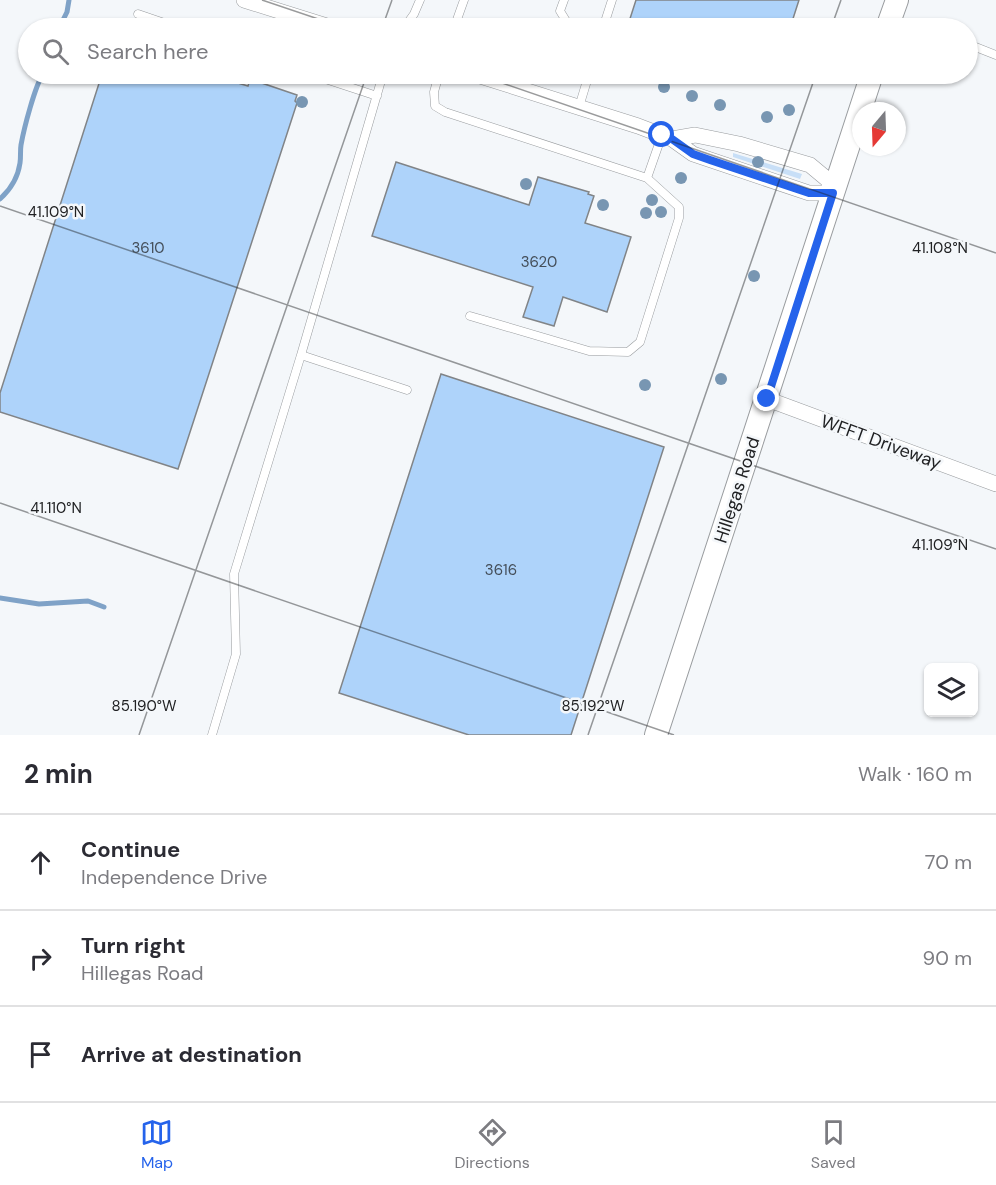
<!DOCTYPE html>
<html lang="en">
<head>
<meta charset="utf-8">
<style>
	body { margin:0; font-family:"DM Sans",sans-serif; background:#f2f2f3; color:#2b2b33 }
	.controls { position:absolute; right:18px; bottom:18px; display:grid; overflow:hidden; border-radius:9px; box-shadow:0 2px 4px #0004 }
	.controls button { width:54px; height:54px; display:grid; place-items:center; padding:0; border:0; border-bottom:2px solid #e1e1e2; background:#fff; color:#2b2b33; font:30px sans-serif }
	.compass { position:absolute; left:852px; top:102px; width:54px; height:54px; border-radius:50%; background:#fff; box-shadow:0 2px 4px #0004; rotate:199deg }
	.stop { position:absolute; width:18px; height:18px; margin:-14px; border:4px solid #2563eb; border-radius:50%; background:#fff }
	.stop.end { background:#2563eb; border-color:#fff; box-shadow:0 2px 6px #0008 }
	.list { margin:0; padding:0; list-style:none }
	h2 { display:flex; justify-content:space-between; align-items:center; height:78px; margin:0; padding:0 24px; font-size:26px }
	h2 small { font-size:20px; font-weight:400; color:#7c7c81 }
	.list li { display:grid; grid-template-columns:39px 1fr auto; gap:18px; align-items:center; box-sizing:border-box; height:96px; padding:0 24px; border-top:2px solid #e1e1e2 }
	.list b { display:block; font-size:22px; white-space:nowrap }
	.list p { margin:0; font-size:20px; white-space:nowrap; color:#7c7c81 }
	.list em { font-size:20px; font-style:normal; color:#7c7c81 }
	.icon { flex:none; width:33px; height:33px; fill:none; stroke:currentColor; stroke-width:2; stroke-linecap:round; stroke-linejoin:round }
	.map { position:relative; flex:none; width:996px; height:735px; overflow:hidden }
	.search { position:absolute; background:#fff; box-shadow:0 2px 4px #0004; left:18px; right:18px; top:18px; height:66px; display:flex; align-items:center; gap:15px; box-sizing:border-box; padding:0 21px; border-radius:33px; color:#7c7c81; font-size:22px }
	.sheet { height:366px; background:#fff }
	nav { display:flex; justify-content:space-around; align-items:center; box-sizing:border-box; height:84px; border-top:2px solid #e1e1e2; background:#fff; font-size:16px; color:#7c7c81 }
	nav a { display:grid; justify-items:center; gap:3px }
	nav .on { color:#2563eb }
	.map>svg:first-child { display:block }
</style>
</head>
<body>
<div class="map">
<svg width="996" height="735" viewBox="0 0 996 735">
	<rect width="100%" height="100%" fill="#f4f7fa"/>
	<!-- green -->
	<path fill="#c8dff7" d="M733,153l69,21 -2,5 -67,-22z"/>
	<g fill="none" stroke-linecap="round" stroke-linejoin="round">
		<!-- stream -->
		<path stroke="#7fa2c7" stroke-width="5" d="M59,28l8,-16 2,-12
			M0,199c10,-9 18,-22 20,-36 1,-6 0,-12 1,-18 3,-17 14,-59 22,-71
			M0,598l39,6 49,-3 16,6"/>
	</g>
	<!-- building -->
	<path fill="#aed3fa" stroke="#818487" stroke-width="1.5" d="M636,0h163l-9,28h-163z
		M102,74h106l40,12 2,-7 47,16 -2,6 2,2 -119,366 -178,-57v-19z
		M396,162l133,43 9,-28 51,15 -1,2 6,2 -9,27 46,14 -24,75 -44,-15 -9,29 -31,-9 10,-30 -161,-51z
		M441,374l223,73 -93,288h-102l-130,-42z"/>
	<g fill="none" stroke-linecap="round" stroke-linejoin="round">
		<!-- service casing -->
		<g stroke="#999c9f" stroke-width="9">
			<path id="service" d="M564,0l-4,11 8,13 8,4
				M138,14l41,14
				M891,22l26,6
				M404,28l10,-14 6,-14
				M454,28l10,-28
				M603,28l9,-28
				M968,44l28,11
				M310,74l67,22
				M383,74l-82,281 106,35
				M439,74l-5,18 1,14 10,6 202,66
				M579,107l10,-33
				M470,316l119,35 39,1 12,-10 39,-124v-11l-32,-29 15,-43
				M212,735l24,-81 -2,-80 67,-219"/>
		</g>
		<!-- minor casing -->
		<g stroke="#999c9f" stroke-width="16">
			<path id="minor" d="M244,0l89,28
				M474,74l164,52 34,13 21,15 116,39h24l-5,-13 -18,-15 -71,-21 -44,-9 -23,4
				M767,399l229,85"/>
		</g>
		<!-- primary casing -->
		<g stroke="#999c9f" stroke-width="24">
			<path id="primary" d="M887,28l10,-28
				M656,735l216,-661"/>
		</g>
		<!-- service -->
		<use href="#service" stroke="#fff" stroke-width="8"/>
		<!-- minor -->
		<use href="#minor" stroke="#fff" stroke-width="15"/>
		<!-- primary -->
		<use href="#primary" stroke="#fff" stroke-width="22"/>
	</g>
	<!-- trees -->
	<g fill="#7896b2">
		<circle cx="664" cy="87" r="6"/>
		<circle cx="692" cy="96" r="6"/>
		<circle cx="302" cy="102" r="6"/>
		<circle cx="720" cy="105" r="6"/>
		<circle cx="789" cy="110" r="6"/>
		<circle cx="767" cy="117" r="6"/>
		<circle cx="758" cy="162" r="6"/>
		<circle cx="681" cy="178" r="6"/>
		<circle cx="526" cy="184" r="6"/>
		<circle cx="652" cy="200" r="6"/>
		<circle cx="603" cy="205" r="6"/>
		<circle cx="661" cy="212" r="6"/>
		<circle cx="646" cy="213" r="6"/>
		<circle cx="754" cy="276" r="6"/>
		<circle cx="721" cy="379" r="6"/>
		<circle cx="645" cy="385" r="6"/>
	</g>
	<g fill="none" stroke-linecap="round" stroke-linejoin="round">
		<!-- route -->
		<path stroke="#2563eb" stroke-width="8" d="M662,135l10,4 21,15 17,6 99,33h24l-66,206"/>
	</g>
	<!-- ticks -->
	<path fill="none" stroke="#202123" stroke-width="1.5" stroke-opacity="0.45" d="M262,0l83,28M382,28l10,-28M831,28l10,-28M476,74l520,179M0,206l996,343M0,503l674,232M139,735l228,-661M588,735l228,-661"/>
	<g text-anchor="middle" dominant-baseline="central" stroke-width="5" stroke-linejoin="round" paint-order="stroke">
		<!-- number labels -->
		<g font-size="15" fill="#444e59">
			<text x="148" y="248">3610</text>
			<text x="539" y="262">3620</text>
			<text x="501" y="570">3616</text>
		</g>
		<!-- street labels -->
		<g font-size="18" fill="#202123" stroke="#f4f7fa">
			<text transform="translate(881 442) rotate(20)">WFFT Driveway</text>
			<text transform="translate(737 490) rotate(-72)">Hillegas Road</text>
		</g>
	</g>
	<g font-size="15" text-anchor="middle" fill="#202123" stroke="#f4f7fa" stroke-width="5" stroke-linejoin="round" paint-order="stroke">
		<text x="56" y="217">41.109°N</text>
		<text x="940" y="253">41.108°N</text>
		<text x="56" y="513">41.110°N</text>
		<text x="940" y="550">41.109°N</text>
		<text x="144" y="711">85.190°W</text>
		<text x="593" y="711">85.192°W</text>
	</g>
</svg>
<div class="controls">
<button><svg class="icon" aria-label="layers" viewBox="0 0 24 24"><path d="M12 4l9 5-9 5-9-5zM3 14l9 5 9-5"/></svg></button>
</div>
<svg class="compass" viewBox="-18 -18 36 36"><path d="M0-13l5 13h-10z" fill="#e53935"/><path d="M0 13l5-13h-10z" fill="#7c7c81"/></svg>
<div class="stop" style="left:662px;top:135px"></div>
<div class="stop end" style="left:767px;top:399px"></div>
<div class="search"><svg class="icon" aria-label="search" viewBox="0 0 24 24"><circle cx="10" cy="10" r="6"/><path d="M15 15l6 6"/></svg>Search here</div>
</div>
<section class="sheet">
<h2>2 min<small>Walk · 160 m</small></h2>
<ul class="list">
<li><svg class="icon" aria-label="ahead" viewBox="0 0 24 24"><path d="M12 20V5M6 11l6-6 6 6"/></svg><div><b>Continue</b><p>Independence Drive</p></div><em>70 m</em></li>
<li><svg class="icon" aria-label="right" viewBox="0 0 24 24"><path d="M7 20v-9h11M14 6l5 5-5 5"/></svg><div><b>Turn right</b><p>Hillegas Road</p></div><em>90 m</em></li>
<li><svg class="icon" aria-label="arrive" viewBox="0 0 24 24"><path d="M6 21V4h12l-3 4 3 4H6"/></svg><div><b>Arrive at destination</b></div></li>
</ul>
</section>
<nav>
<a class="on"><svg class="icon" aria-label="map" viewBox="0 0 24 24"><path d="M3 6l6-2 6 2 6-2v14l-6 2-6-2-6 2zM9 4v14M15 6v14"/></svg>Map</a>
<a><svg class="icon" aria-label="directions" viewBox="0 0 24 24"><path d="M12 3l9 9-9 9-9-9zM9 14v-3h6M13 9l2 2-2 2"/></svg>Directions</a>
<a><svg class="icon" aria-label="saved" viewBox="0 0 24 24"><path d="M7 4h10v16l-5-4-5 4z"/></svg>Saved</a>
</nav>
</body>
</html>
